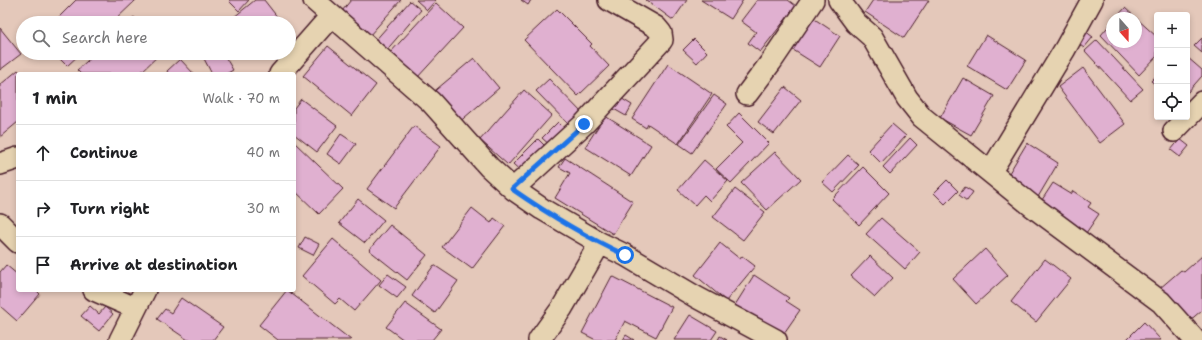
<!DOCTYPE html>
<html lang="en">
<head>
<meta charset="utf-8">
<style>
	body { margin:0; font-family:"Shantell Sans",sans-serif; background:#f2f2f2; color:#202124 }
	.controls { position:absolute; right:12px; top:12px; display:grid; overflow:hidden; border-radius:4px; box-shadow:0 2px 6px #0003 }
	.controls button { width:36px; height:36px; display:grid; place-items:center; padding:0; border:0; border-bottom:1px solid #e0e0e0; background:#fff; color:#202124; font:20px sans-serif }
	.compass { position:absolute; left:1106px; top:12px; width:36px; height:36px; border-radius:50%; background:#fff; box-shadow:0 2px 6px #0003; rotate:159deg }
	.stop { position:absolute; width:12px; height:12px; margin:-9px; border:3px solid #1a73e8; border-radius:50%; background:#fff }
	.stop.end { background:#1a73e8; border-color:#fff; box-shadow:0 1px 4px #0008 }
	.list { margin:0; padding:0; list-style:none }
	h2 { display:flex; justify-content:space-between; align-items:center; height:52px; margin:0; padding:0 16px; font-size:17px }
	h2 small { font-size:13px; font-weight:400; color:#757577 }
	.list li { display:grid; grid-template-columns:26px 1fr auto; gap:12px; align-items:center; box-sizing:border-box; height:56px; padding:0 16px; border-top:1px solid #e0e0e0 }
	.list b { display:block; font-size:15px; white-space:nowrap }
	.list em { font-size:13px; font-style:normal; color:#757577 }
	.icon { flex:none; width:22px; height:22px; fill:none; stroke:currentColor; stroke-width:2; stroke-linecap:round; stroke-linejoin:round }
	.map { position:relative; flex:none; width:1202px; height:340px; overflow:hidden }
	.search { position:absolute; background:#fff; box-shadow:0 2px 6px #0003; left:16px; top:16px; width:280px; height:44px; display:flex; align-items:center; gap:10px; box-sizing:border-box; padding:0 14px; border-radius:22px; color:#757577; font-size:15px }
	.panel { position:absolute; background:#fff; box-shadow:0 2px 6px #0003; left:16px; top:72px; width:280px; height:220px; border-radius:4px }
	.map>svg:first-child { display:block }
</style>
</head>
<body>
<div class="map">
<svg width="1202" height="340" viewBox="0 0 1202 340">
	<rect width="100%" height="100%" fill="#e4c8ba"/>
	<filter id="ink" filterUnits="userSpaceOnUse"><feTurbulence type="fractalNoise" baseFrequency=".025" numOctaves="2"/><feDisplacementMap in="SourceGraphic" scale="8" xChannelSelector="R" yChannelSelector="G"/><feConvolveMatrix kernelMatrix="1 2 1 2 8 2 1 2 1" color-interpolation-filters="sRGB"/></filter>
	<g filter="url(#ink)">
		<!-- building -->
		<path fill="#e0b0d0" stroke="#4a1f2b" d="M76,0h60l-24,23h-59z
			M230,0h19l-10,11 -10,-10z
			M255,0h9l18,23h-53l-1,-1z
			M351,0h50l-32,36 -27,-25z
			M416,0h20l-9,10z
			M521,0h10l-3,5z
			M646,0h41l-14,20z
			M701,0h42l-12,19z
			M757,0h31l8,6 -36,46 -12,-9 8,-11 -15,-11z
			M873,0h56l-25,38 -39,-26z
			M410,1l11,9 -37,43 -11,-10z
			M436,3l27,25 -47,51 -27,-25z
			M1125,8l11,10h-20z
			M557,9l35,35 -2,2 19,20 -31,30 -54,-56z
			M810,16l30,20 -20,31 -30,-19z
			M134,17l5,6h-12z
			M1136,18l21,19v19l-18,19 -38,-40 11,-13v20h24z
			M0,28l21,26 -21,16z
			M1081,28l12,9 -9,11 -12,-9z
			M986,35l40,25 -19,30 -40,-24z
			M1202,38v15l-8,-7z
			M694,39l13,13 -10,11 -14,-13z
			M1097,40l46,49 -13,11 -45,-49z
			M328,46l48,39 -24,31 -49,-40z
			M54,53h27l-14,13z
			M96,53h65l-22,21h-58l-4,-4z
			M201,53h22l10,17 -7,4h-14z
			M1187,57l15,13v6l-15,17z
			M474,58l25,30 -42,36 -26,-30z
			M180,59l14,15h-27l1,-1 -1,-2z
			M668,64l44,30 -34,50 -30,-20 -2,4 -14,-9z
			M1083,68l42,56 -25,19 -42,-56z
			M18,70l3,4h-3v48l-18,15v-52z
			M1157,75v11l-6,-5z
			M963,78l31,18 -23,39 -31,-17z
			M549,79l36,37 -13,12 -36,-37z
			M785,87l16,13 -27,34 -16,-12z
			M524,90l28,25 -44,50 -28,-25z
			M714,95l13,9 -35,49 -13,-9z
			M619,97l13,8 -6,11 -14,-8z
			M301,99l36,27 -20,26 -23,-18v-26z
			M739,113l30,30 -38,40 -15,-14 26,-26 -16,-16z
			M605,116l46,29 -20,31 -46,-29z
			M558,122l8,8 -15,16 -9,-8z
			M892,124l14,12 -25,27 -13,-13z
			M414,126l27,20 -47,62 -27,-19z
			M341,134l15,10 -15,20 -14,-10z
			M910,138l7,7 -27,29 -7,-7z
			M538,139l10,10 -24,25 -11,-10z
			M1180,139l9,7 -9,11 -9,-7z
			M294,142l49,47 -24,25 -25,-24z
			M1027,143l31,20 -20,34 -32,-19z
			M775,152l26,27 -34,31 -26,-27z
			M848,155l11,10 -26,27 -11,-10z
			M565,158l68,44 -20,32 -58,-36 15,-25 -11,-6z
			M704,160l24,21 -18,20 -6,-6 -9,10 -17,-15z
			M863,167l26,26 -30,32 -27,-26z
			M947,180l11,11 -13,13 -11,-11z
			M1053,183l18,11 2,-3 18,12 -3,4 11,7 -13,19 -46,-30z
			M965,187l8,5 -6,9 -8,-6z
			M735,189l30,23 -22,28 -30,-23z
			M358,199l26,21 -19,23 -26,-20z
			M472,208l19,15 3,-5 11,8 -33,43 -30,-22z
			M881,218l39,34 -15,17 -39,-35z
			M390,225l37,30 -20,25 -38,-30z
			M305,237l14,7 -6,11 -14,-7z
			M333,239l48,41 -27,31 -14,-12 -5,5 -33,-28z
			M720,243l20,16 2,-3 13,10 -29,35 -31,-26z
			M985,249l23,26 -32,29 -23,-25z
			M870,256l23,22 -18,19 -24,-21z
			M1202,256v54l-14,12 -29,-33 22,-19 3,2z
			M1045,259l26,20 -35,43 -25,-20z
			M6,265l12,10v15h18l4,4 -23,27 -17,-15v-34z
			M434,265l24,16 -23,32 -23,-17z
			M388,274l18,13 -9,11 -18,-13z
			M754,275l35,23 -3,3 14,9 -18,26 -47,-31z
			M612,276l60,31 -16,30 -31,-16 -10,19h-19l-14,-7z
			M287,290l64,50h-73l-19,-15z
			M181,298l42,29 -10,13h-25l-31,-21 8,-10 6,4z
			M405,303l36,26 -9,11h-28l-18,-13z
			M90,306l9,8 6,-7 8,7 -14,17 -18,-15z
			M690,315l27,16 -6,9h-37z
			M1144,322l17,18h-35z
			M626,335l8,5h-11z
			M720,336l7,4h-9z"/>
		<g fill="none" stroke-linecap="round" stroke-linejoin="round">
			<!-- minor casing -->
			<g stroke="#4a1f2b" stroke-width="24">
				<path id="minor" d="M314,0l117,102 58,65 24,22 29,20 58,34 25,12 71,42 80,43
					M839,0l17,23 16,14 35,61 15,19 110,89 129,96 34,38
					M280,74l51,-58
					M747,94l24,-32 42,-62
					M1174,131l28,-29
					M0,164l18,-6
					M991,171l74,-122 27,-49
					M513,189l71,-65 78,-84 -1,-7 -5,-6 -47,-27
					M0,224l18,18
					M94,290l41,18
					M120,340l25,-50
					M539,340l23,-32 38,-65"/>
			</g>
			<!-- minor -->
			<use href="#minor" stroke="#e6d3b1" stroke-width="21"/>
		</g>
	</g>
	<g fill="none" stroke-linecap="round" stroke-linejoin="round" filter="url(#ink)">
		<!-- route -->
		<path stroke="#1a73e8" stroke-width="5" d="M584,124l-72,65c36,25 74,48 113,66"/>
	</g>
</svg>
<div class="controls">
<button>+</button>
<button>−</button>
<button><svg class="icon" aria-label="locate" viewBox="0 0 24 24"><circle cx="12" cy="12" r="6"/><path d="M12 2v4M12 18v4M2 12h4M18 12h4"/></svg></button>
</div>
<svg class="compass" viewBox="-18 -18 36 36"><path d="M0-13l5 13h-10z" fill="#e53935"/><path d="M0 13l5-13h-10z" fill="#757577"/></svg>
<div class="stop" style="left:625px;top:255px"></div>
<div class="stop end" style="left:584px;top:124px"></div>
<div class="search"><svg class="icon" aria-label="search" viewBox="0 0 24 24"><circle cx="10" cy="10" r="6"/><path d="M15 15l6 6"/></svg>Search here</div>
<section class="panel">
<h2>1 min<small>Walk · 70 m</small></h2>
<ul class="list">
<li><svg class="icon" aria-label="ahead" viewBox="0 0 24 24"><path d="M12 20V5M6 11l6-6 6 6"/></svg><div><b>Continue</b></div><em>40 m</em></li>
<li><svg class="icon" aria-label="right" viewBox="0 0 24 24"><path d="M7 20v-9h11M14 6l5 5-5 5"/></svg><div><b>Turn right</b></div><em>30 m</em></li>
<li><svg class="icon" aria-label="arrive" viewBox="0 0 24 24"><path d="M6 21V4h12l-3 4 3 4H6"/></svg><div><b>Arrive at destination</b></div></li>
</ul>
</section>
</div>
</body>
</html>
